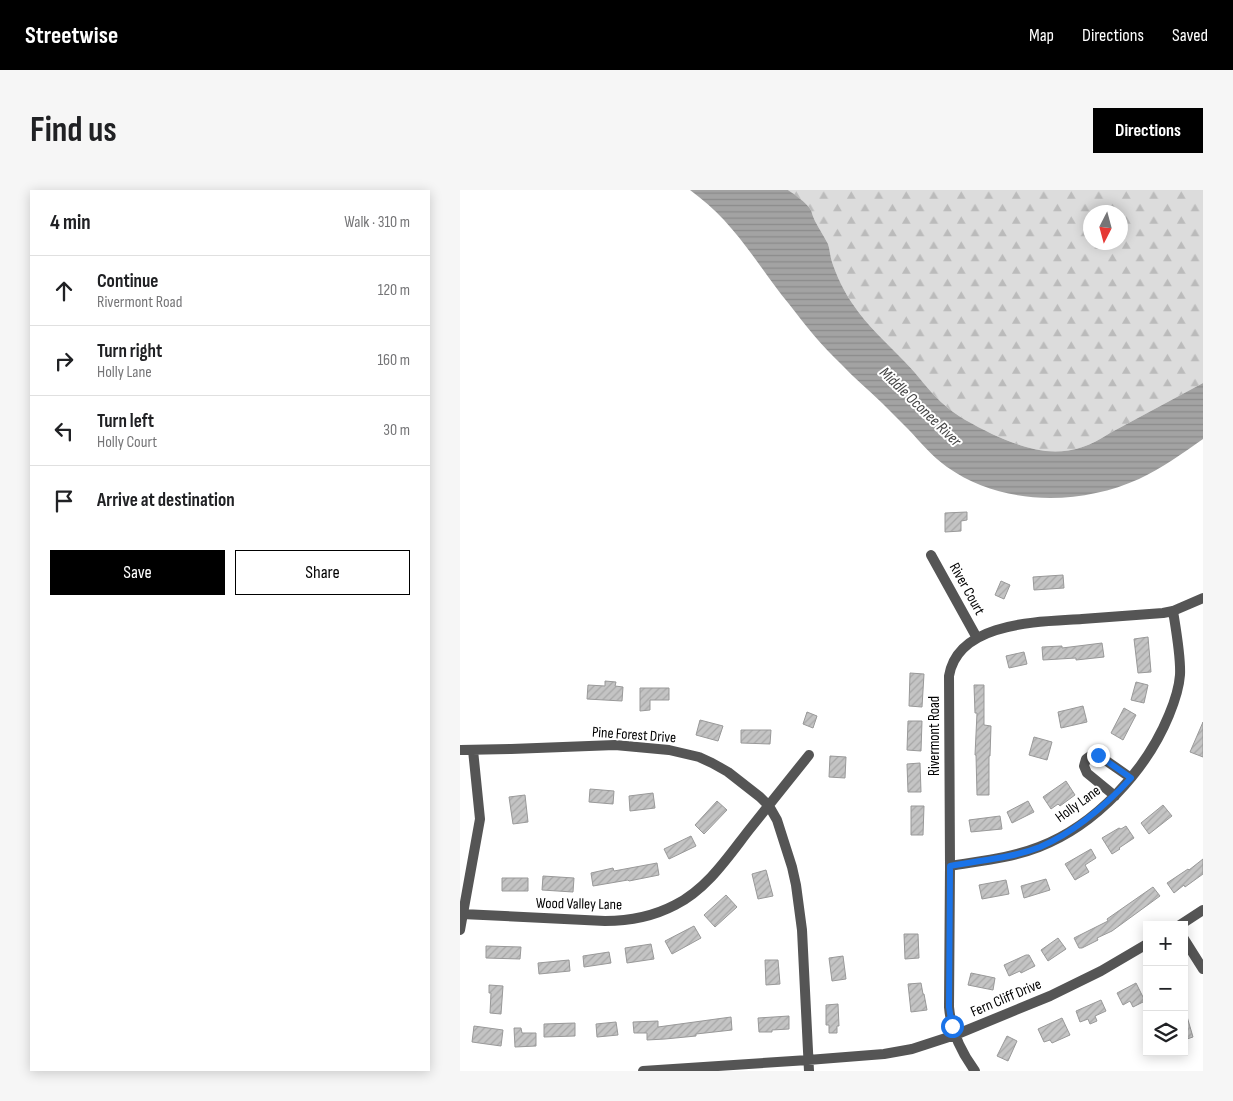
<!DOCTYPE html>
<html lang="en">
<head>
<meta charset="utf-8">
<style>
	body { margin:0; font-family:"Sofia Sans Condensed",sans-serif; background:#f6f6f6; color:#202124 }
	.controls { position:absolute; right:15px; bottom:15px; display:grid; overflow:hidden; border-radius:0px; box-shadow:0 2px 12px #0003 }
	.controls button { width:45px; height:45px; display:grid; place-items:center; padding:0; border:0; border-bottom:1px solid #e0e0e0; background:#fff; color:#202124; font:25px sans-serif }
	.compass { position:absolute; left:623px; top:15px; width:45px; height:45px; border-radius:50%; background:#fff; box-shadow:0 2px 12px #0003; rotate:186deg }
	.stop { position:absolute; width:15px; height:15px; margin:-11px; border:4px solid #1a73e8; border-radius:50%; background:#fff }
	.stop.end { background:#1a73e8; border-color:#fff; box-shadow:0 1px 5px #0008 }
	.list { margin:0; padding:0; list-style:none }
	h2 { display:flex; justify-content:space-between; align-items:center; height:65px; margin:0; padding:0 20px; font-size:21px }
	h2 small { font-size:16px; font-weight:400; color:#757577 }
	.list li { display:grid; grid-template-columns:32px 1fr auto; gap:15px; align-items:center; box-sizing:border-box; height:70px; padding:0 20px; border-top:1px solid #e0e0e0 }
	.list b { display:block; font-size:19px; white-space:nowrap }
	.list p { margin:0; font-size:16px; white-space:nowrap; color:#757577 }
	.list em { font-size:16px; font-style:normal; color:#757577 }
	.actions { display:flex; gap:10px; padding:15px 20px }
	.actions a { flex:1; padding:11px 0; border:1px solid #000; border-radius:0px; text-align:center; font-size:18px; color:#000 }
	.actions .main { background:#000; color:#fff }
	.icon { flex:none; width:28px; height:28px; fill:none; stroke:currentColor; stroke-width:2; stroke-linecap:round; stroke-linejoin:round }
	.map { position:relative; flex:none; width:743px; height:881px; overflow:hidden; border-radius:0px }
	header { display:flex; align-items:center; gap:30px; box-sizing:border-box; height:70px; padding:0 25px; background:#000; color:#fff }
	header strong { font-size:24px }
	nav { display:flex; gap:28px; margin-inline-start:auto; font-size:18px }
	.intro { display:flex; align-items:center; justify-content:space-between; box-sizing:border-box; height:120px; padding:0 30px }
	h1 { margin:0; font-size:35px }
	.button { padding:12px 22px; border-radius:0px; background:#000; color:#fff; font-size:18px; font-weight:700 }
	main { display:flex; gap:30px; padding:0 30px }
	aside { flex:1; background:#fff; border-radius:0px; box-shadow:0 2px 12px #0003 }
	.map>svg:first-child { display:block }
</style>
</head>
<body>
<header>
<strong>Streetwise</strong>
<nav><a>Map</a><a>Directions</a><a>Saved</a></nav>
</header>
<div class="intro"><h1>Find us</h1><a class="button">Directions</a></div>
<main>
<aside>
<h2>4 min<small>Walk · 310 m</small></h2>
<ul class="list">
<li><svg class="icon" aria-label="ahead" viewBox="0 0 24 24"><path d="M12 20V5M6 11l6-6 6 6"/></svg><div><b>Continue</b><p>Rivermont Road</p></div><em>120 m</em></li>
<li><svg class="icon" aria-label="right" viewBox="0 0 24 24"><path d="M7 20v-9h11M14 6l5 5-5 5"/></svg><div><b>Turn right</b><p>Holly Lane</p></div><em>160 m</em></li>
<li><svg class="icon" aria-label="left" viewBox="0 0 24 24"><path d="M17 20v-9H6M10 6l-5 5 5 5"/></svg><div><b>Turn left</b><p>Holly Court</p></div><em>30 m</em></li>
<li><svg class="icon" aria-label="arrive" viewBox="0 0 24 24"><path d="M6 21V4h12l-3 4 3 4H6"/></svg><div><b>Arrive at destination</b></div></li>
</ul>
<div class="actions"><a class="main">Save</a><a>Share</a></div>
</aside>
<div class="map">
<svg width="743" height="881" viewBox="0 0 743 881">
	<defs>
		<pattern id="forest-firs" width="22" height="20" patternUnits="userSpaceOnUse" patternTransform="scale(1.25)"><rect width="22" height="20" fill="#dcdcdc"/><path d="M5 1l3.5 6h-7zM16 11l3.5 6h-7z" fill="#bbb"/></pattern>
		<pattern id="water-rules" width="6" height="5" patternUnits="userSpaceOnUse" patternTransform="scale(1.25)"><rect width="6" height="5" fill="#a3a3a3"/><path d="M0 2.5h6" fill="none" stroke="#8b8b8b"/></pattern>
		<pattern id="building-hatch" width="6" height="6" patternUnits="userSpaceOnUse" patternTransform="scale(1.25)"><rect width="6" height="6" fill="#c4c4c4"/><path d="M-1 1l2-2M0 6l6-6M5 7l2-2" fill="none" stroke="#a7a7a7"/></pattern>
	</defs>
	<rect width="100%" height="100%" fill="#fff"/>
	<!-- forest -->
	<path fill="url(#forest-firs)" fill-rule="evenodd" d="M328,0h415v193l-93,50c-42,28 -74,21 -118,1 -18,-9 -36,-18 -51,-32 -13,-12 -23,-27 -36,-40 -18,-19 -38,-36 -53,-59 -8,-12 -15,-26 -20,-41 -2,-6 -2,-12 -4,-18 -4,-8 -9,-15 -13,-23 -2,-4 -3,-8 -4,-11 -5,-8 -16,-14 -23,-20zM630,22h30v30h-30z"/>
	<!-- water -->
	<path fill="url(#water-rules)" d="M230,0h98c7,5 18,12 23,20 1,3 2,7 4,11 4,8 9,15 13,23 2,6 2,12 4,18 5,15 12,29 20,41 15,23 35,40 53,59 13,13 23,28 36,40 15,14 33,23 51,32 44,20 76,27 118,-1l93,-50v56c-21,15 -41,29 -64,40 -60,27 -137,27 -192,-12 -15,-11 -26,-24 -38,-37 -9,-9 -18,-18 -27,-27 -13,-13 -28,-25 -41,-39 -19,-18 -36,-39 -52,-60 -22,-27 -41,-58 -65,-84 -10,-11 -22,-21 -34,-30z"/>
	<!-- building -->
	<path fill="url(#building-hatch)" stroke="#999" d="M507,322v8l-6,1v10l-16,1v-19z
		M603,385l1,13 -30,2 -1,-13z
		M541,391l9,4 -6,14 -9,-4z
		M688,447l3,35 -13,1 -4,-34z
		M642,453l2,14 -28,3v-2l-33,2 -1,-13 20,-1v2z
		M564,462l3,12 -18,4 -3,-12z
		M450,483l14,1 -2,33 -13,-1z
		M145,491l11,1 -1,4 8,1 -1,14 -35,-2 1,-14 17,1z
		M676,492l12,3 -4,18 -13,-3z
		M514,495h10v40l7,1 -1,30h-1v39h-12l-1,-40h-1l2,-42h-2z
		M180,498h29v12h-19v10l-10,1z
		M623,516l4,16 -26,6 -3,-16z
		M664,518l12,7 -13,25 -12,-7z
		M347,522l10,4 -4,12 -10,-4z
		M240,530l23,6 -5,15 -22,-6z
		M448,531h14l-1,30 -14,-1z
		M743,532v35l-13,-5z
		M281,540h30l-1,14 -29,-1z
		M574,547l18,5 -5,18 -18,-5z
		M370,566l16,1 -1,21 -16,-1z
		M460,573l1,29h-13l-1,-28z
		M606,591l9,14 -15,11 -2,-2 -7,5 -8,-12z
		M130,599l24,2 -1,13 -24,-2z
		M193,603l2,15 -25,3 -1,-15z
		M65,605l3,27 -15,2 -4,-27z
		M257,611l10,9 -23,24 -9,-9z
		M568,611l6,11 -22,11 -5,-11z
		M703,615l9,11 -23,18 -8,-11z
		M451,616h13l-1,29h-12z
		M540,626l2,13 -31,3 -2,-12z
		M666,636l8,12 -15,10 1,1 -8,5 -10,-16 17,-10 2,1z
		M231,646l5,10 -27,13 -5,-10z
		M631,659l5,9 -11,7 4,7 -14,8 -10,-16z
		M743,669v15l-18,13 -1,-2 -10,8 -7,-10 21,-14 1,1z
		M197,673l2,12 -30,6 -1,-1 -35,6 -2,-13 22,-5 1,3z
		M306,680l7,26 -15,3 -6,-25z
		M83,686l31,2 -1,14 -31,-2z
		M42,688h26v13h-26z
		M586,689l4,11 -26,8 -3,-12z
		M546,690l3,14 -27,5 -3,-14z
		M693,697l7,9 -48,35 -15,7 1,2 -16,8h-3l-5,-10 34,-17 -1,-2z
		M266,705l11,12 -22,20 -11,-12z
		M234,736l7,12 -29,16 -7,-13z
		M444,744h14l1,24 -14,1z
		M598,748l8,11 -18,12 -7,-11z
		M191,754l3,15 -27,4 -2,-15z
		M26,756l35,1 -1,12 -34,-1z
		M149,762l2,11 -27,4 -1,-11z
		M566,765h3l6,11 -14,7 -1,-2 -11,5 -5,-11z
		M383,766l3,23 -14,2 -3,-23z
		M109,770l1,11 -31,3 -1,-11z
		M305,770h13l2,24 -14,1z
		M511,783l24,5 -2,12 -25,-5z
		M461,793l2,11h1l3,16 -16,2 -3,-28z
		M676,793l9,18 -12,6 -3,-6 -7,4 -6,-12z
		M29,795l14,1 -2,28 -11,-1 1,-20h-2z
		M641,810l5,11 -11,5 2,5 -7,3 -2,-5 -8,3 -4,-11z
		M378,814l1,22h-2v7h-8v-8h-3v-20z
		M726,823l7,24 -9,3v-26z
		M329,826v13l-17,1v2h-13l-1,-14z
		M271,827l1,13 -36,4v2l-31,3 -18,1v-7h-13l-1,-11 25,-1v6z
		M602,828l8,17 -18,8 -2,-3 -6,2 -6,-13z
		M156,832l2,13 -21,2 -1,-13z
		M115,833v13l-31,1v-13z
		M14,836l29,4 -2,16 -29,-4z
		M54,838h7l1,5h14v13l-21,1z
		M547,846l10,5 -9,20 -11,-5z"/>
	<g fill="none" stroke-linecap="round" stroke-linejoin="round">
		<!-- street -->
		<path stroke="#555" stroke-width="10" d="M471,365l46,83
			M0,560l51,-1 104,-4 54,5 30,7 13,6 16,9 32,25 9,9 8,14 15,47 4,18 6,45 7,141
			M655,606l-28,-23 -3,-7 2,-7 7,-5 5,1 33,23
			M490,676c29,-5 61,-8 89,-19 57,-22 107,-76 130,-132 5,-12 10,-26 11,-40 1,-18 -4,-45 -7,-64
			M2,724l143,7c23,0 49,-5 70,-16 32,-16 53,-48 74,-75 20,-25 40,-50 60,-75
			M720,735l23,-15
			M0,740l20,-111 -7,-69
			M724,749l19,30
			M183,881l165,-11 76,-6 28,-5 43,-14 95,-39 51,-25 46,-27
			M515,881c-14,-19 -24,-41 -26,-64l1,-141 -1,-190c9,-55 91,-54 133,-57 27,-2 54,-4 81,-6l10,-2 30,-13"/>
	</g>
	<g fill="none" stroke-linecap="round" stroke-linejoin="round">
		<!-- route -->
		<path stroke="#1a73e8" stroke-width="6" d="M492,836l-3,-19 1,-141c30,-6 62,-8 90,-19 35,-15 65,-41 91,-69l-33,-23"/>
	</g>
	<g text-anchor="middle" dominant-baseline="central" stroke-width="4" stroke-linejoin="round" paint-order="stroke">
		<!-- street labels -->
		<g font-size="15" fill="#000" stroke="#fff">
			<text transform="translate(507 399) rotate(61)">River Court</text>
			<text transform="translate(174 545) rotate(4)">Pine Forest Drive</text>
			<text transform="translate(474 546) rotate(-90)">Rivermont Road</text>
			<text transform="translate(618 614) rotate(-36)">Holly Lane</text>
			<text transform="translate(119 714) rotate(1)">Wood Valley Lane</text>
			<text transform="translate(546 808) rotate(-23)">Fern Cliff Drive</text>
		</g>
		<!-- water labels -->
		<g font-size="16" font-style="italic" fill="#444" stroke="#fff">
			<text transform="translate(460 217) rotate(44)">Middle Oconee River</text>
		</g>
	</g>
</svg>
<div class="controls">
<button>+</button>
<button>−</button>
<button><svg class="icon" aria-label="layers" viewBox="0 0 24 24"><path d="M12 4l9 5-9 5-9-5zM3 14l9 5 9-5"/></svg></button>
</div>
<svg class="compass" viewBox="-18 -18 36 36"><path d="M0-13l5 13h-10z" fill="#e53935"/><path d="M0 13l5-13h-10z" fill="#757577"/></svg>
<div class="stop" style="left:492px;top:836px"></div>
<div class="stop end" style="left:638px;top:565px"></div>
</div>
</main>
</body>
</html>
